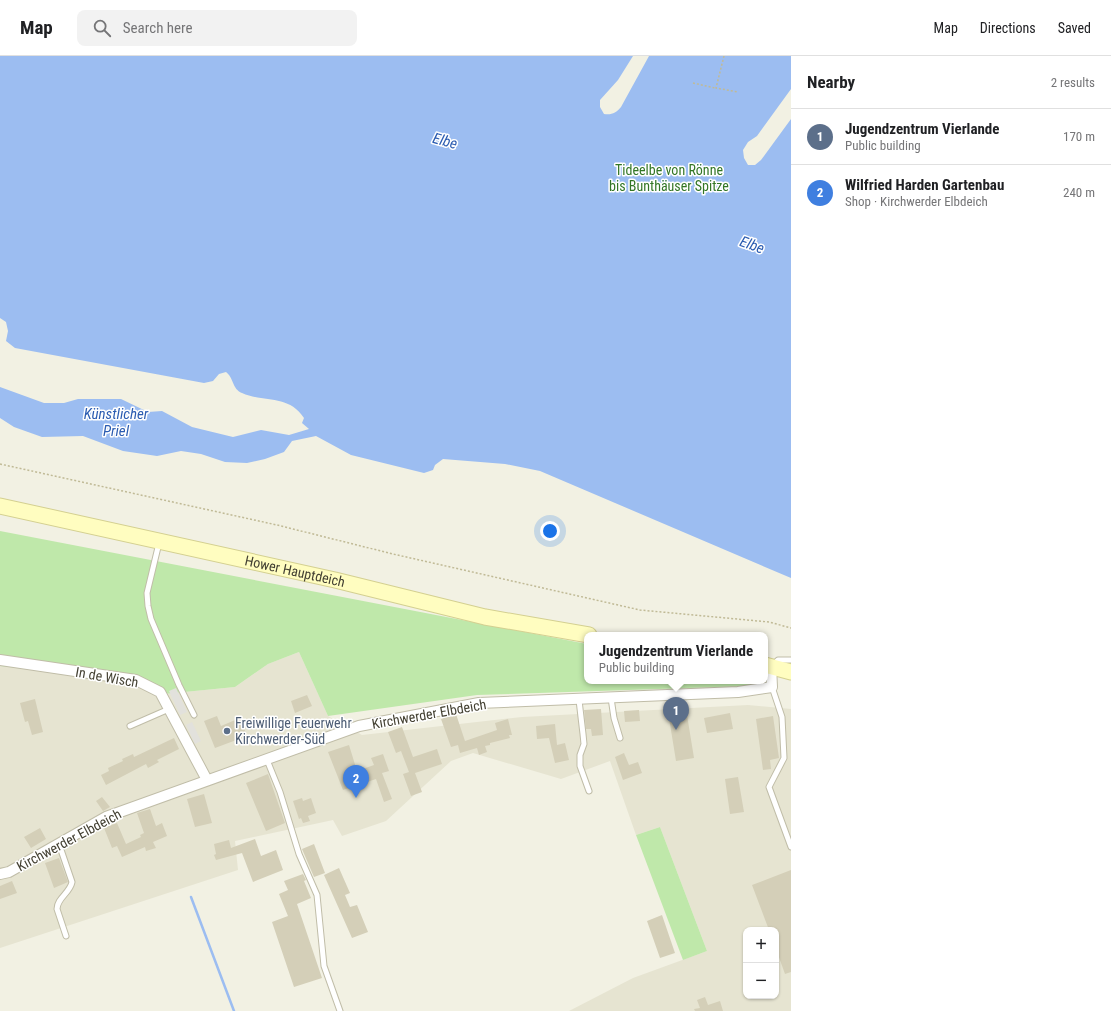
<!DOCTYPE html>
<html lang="en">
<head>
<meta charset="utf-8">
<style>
	body { margin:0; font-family:"Roboto Condensed",sans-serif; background:#f2f2f2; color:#202124 }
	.controls { position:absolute; right:12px; bottom:12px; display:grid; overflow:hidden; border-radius:8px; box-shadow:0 1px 3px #0004 }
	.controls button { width:36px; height:36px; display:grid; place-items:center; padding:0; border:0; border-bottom:1px solid #e0e0e0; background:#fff; color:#202124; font:20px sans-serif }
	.you { position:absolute; left:550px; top:475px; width:14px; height:14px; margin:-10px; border:3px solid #fff; border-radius:50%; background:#1a73e8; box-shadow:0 0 0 6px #1a73e833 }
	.badge { display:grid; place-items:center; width:26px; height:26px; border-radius:50%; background:#843f1a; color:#fff; font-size:13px; font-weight:700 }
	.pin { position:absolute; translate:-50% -33px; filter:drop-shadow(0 1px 2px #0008) }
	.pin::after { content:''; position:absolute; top:21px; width:14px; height:12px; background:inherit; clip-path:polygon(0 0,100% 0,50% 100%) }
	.popup { position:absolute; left:584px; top:576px; width:184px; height:52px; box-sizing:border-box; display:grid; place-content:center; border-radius:8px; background:#fff; filter:drop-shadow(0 1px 3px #0005); font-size:13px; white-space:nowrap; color:#757577 }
	.popup b { font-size:15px; color:#202124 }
	.popup::after { content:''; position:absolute; left:50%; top:100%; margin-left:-8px; border:8px solid transparent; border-top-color:#fff }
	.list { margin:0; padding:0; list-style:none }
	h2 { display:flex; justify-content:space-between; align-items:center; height:52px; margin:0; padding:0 16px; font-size:17px }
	h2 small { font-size:13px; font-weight:400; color:#757577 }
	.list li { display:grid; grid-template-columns:26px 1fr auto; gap:12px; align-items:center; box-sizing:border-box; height:56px; padding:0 16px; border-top:1px solid #e0e0e0 }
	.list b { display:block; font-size:15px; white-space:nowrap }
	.list p { margin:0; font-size:13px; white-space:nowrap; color:#757577 }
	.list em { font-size:13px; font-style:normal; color:#757577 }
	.icon { flex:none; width:22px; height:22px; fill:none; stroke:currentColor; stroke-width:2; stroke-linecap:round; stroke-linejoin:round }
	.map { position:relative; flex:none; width:791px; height:955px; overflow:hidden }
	header { display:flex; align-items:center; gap:24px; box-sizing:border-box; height:56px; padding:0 20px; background:#fff; border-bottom:1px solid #e0e0e0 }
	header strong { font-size:19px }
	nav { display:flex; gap:22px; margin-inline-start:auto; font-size:14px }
	.search { width:280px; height:36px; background:#f2f2f2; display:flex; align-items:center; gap:10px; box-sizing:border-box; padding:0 14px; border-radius:8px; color:#757577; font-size:15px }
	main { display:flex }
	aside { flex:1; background:#fff }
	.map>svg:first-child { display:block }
</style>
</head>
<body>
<header>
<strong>Map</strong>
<div class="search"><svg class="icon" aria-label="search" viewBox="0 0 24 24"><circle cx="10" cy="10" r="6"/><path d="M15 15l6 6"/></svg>Search here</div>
<nav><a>Map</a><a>Directions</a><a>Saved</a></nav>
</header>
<main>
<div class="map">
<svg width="791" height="955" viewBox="0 0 791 955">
	<rect width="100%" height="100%" fill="#f2f1e3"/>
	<!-- residential -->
	<path fill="#e6e4d1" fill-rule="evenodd" d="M299,596l29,64 34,19 160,-18 226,-12 43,4v302h-222l64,-33 74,-27 -47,-124 -24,8 -26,-74 -49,18 -88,-26 -22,8 -65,60 -44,15 -9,-16 -98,21 3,29 -238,78v-69l109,-58 102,-39 -47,-88 71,-7 33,-23zM746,874h30v66h-30z
		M0,610l135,16 23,11 43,84 -98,36 -95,55 -8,2z"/>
	<!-- green -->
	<path fill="#bfe8aa" d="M0,475l587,113v37h172l-10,5 -272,9 -149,21 -29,-64 -31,12 -33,23 -71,7 -29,-12 -135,-16z
		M660,771l47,124 -24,9 -47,-125z"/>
	<!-- parking -->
	<path fill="#e2e1dc" d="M176,632l11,24 -7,3 -11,-24z
		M192,666l9,19 -6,3 -9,-19z"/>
	<!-- water -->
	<path fill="#9cbdf1" d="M0,0h633l-15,24 -18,20v7l4,7c8,1 12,-1 17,-7l28,-51h142v33l-34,47 -9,6 -5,8 1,8 4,7h7l6,-5 30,-41v459l-251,-107 -35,-7 -62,-5 -8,6 -2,5 -9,3 -73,-18 -35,-19 -24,5 -8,11 -19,7 -18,4 -22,-1 -24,-8 -20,-3 -24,5 -34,-5 -40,-15 -41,1 -28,-10 -14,-9v-31l44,16h20l14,-4h43l27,13 14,-1 30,16 41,10 28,-7 28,5 20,-6 -7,-6 2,-5c-16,-24 -39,-15 -62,-25 -10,-4 -8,-15 -16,-21l-7,2 -6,7 -9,2 -189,-35 -9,-7 2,-10 -2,-9 -6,-4z"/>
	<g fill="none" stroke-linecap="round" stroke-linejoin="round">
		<!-- stream -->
		<path stroke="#9cbdf1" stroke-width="2.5" d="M191,841l43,114"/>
	</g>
	<!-- building -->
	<path fill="#d4cfb8" d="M307,639l5,11 -17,7 -4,-12z
		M35,643l8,33 -11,3 -4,-14 -3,1 -5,-19z
		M601,653l2,26 -11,1 -1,-7h-5l-2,-19z
		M639,654l1,11 -15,1 -1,-11z
		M730,657l3,16 -26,4 -3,-15z
		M456,658l9,27 32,-11 -2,-7 13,-4 4,16h-3l1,3 -20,5v2l-5,1 2,6 -8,3 -2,-7 -17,5 -2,-8 -7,2 -10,-28z
		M687,659l7,43 -18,3 -7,-43z
		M217,660l4,10 19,-8 7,18 -32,12 -11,-27z
		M773,660l6,42 -9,2 1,9 -8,1 -7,-51z
		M555,668l2,21 8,-2 4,17 -14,3 -6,-25 -12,1 -1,-13z
		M402,671l11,30 24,-8 5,15 -27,9 7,19 -11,4 -8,-22 6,-2 -8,-21 -5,2 -8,-21z
		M174,682l5,11 -22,11 2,2 -11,6 -2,-4 -40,21 -5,-10 8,-4 -1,-3 15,-7 -1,-2 11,-5 1,3z
		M349,689l8,26 17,-6 -3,-7 12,-4 6,17 -7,2 10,26 -8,3 -8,-23 -33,11 -15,-38z
		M624,697l5,12 9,-3 4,11 -19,7 -8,-23z
		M268,718l17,49 -19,8 -20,-48z
		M738,721l6,35 -14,2 -5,-35z
		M204,738l8,29 -17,4 -8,-28z
		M102,741l8,10 -7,4 -7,-10z
		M302,742l1,3 8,-3 5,15 -8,3 2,5 -7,2 -2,-5 -2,1 -6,-18z
		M150,753l6,17 6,-3 5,13 -14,6 3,6 -10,3 -1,-4 -23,10 -5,-11 -5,2 -8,-20 13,-5 9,21 15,-7 -1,-2 4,-2 -7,-20z
		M40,772l6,11 -15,9 -7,-11z
		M255,783l6,17 15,-6 7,20 -30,12 -11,-29 -26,7 -2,-5 2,-1 -2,-10 15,-4 2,8z
		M314,788l11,29 -11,4 -12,-28z
		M59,802l9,24 -14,6 -9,-25z
		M339,812l11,25 -5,2 5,12 7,-2 11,27 -16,6 -28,-63z
		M791,814v102l-6,2 -9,-25v-19h-7l-17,-45z
		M303,818l3,6 -2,1 7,17 -14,6 25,74 -28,9 -22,-65 16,-6 -9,-22 9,-4 -4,-9z
		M12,825l5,12 -17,6v-13z
		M662,859l13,38 -15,5 -13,-37z
		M705,941l3,8 12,-4 3,10h-28l-1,-2 6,-1 -3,-8z"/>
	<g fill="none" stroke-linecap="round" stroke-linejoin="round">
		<!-- lane casing -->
		<g stroke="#c0bda8" stroke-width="7">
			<path id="lane" d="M159,487l-12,50 1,13 3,13 28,66 15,30
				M774,608l4,-4h13
				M772,631l10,30 2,41 -15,29 22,60
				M611,642l3,20 6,20
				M579,644l4,34 1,10 -4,11v11l9,25
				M130,670l39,-17
				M267,704l13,32 19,62 18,41 7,71 16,45
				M59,788l13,38c-2,11 -15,16 -15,27l9,27"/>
		</g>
		<!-- street casing -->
		<g stroke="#c0bda8" stroke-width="12">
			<path id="street" d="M0,604l136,20 24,12 47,88
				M0,818l9,-2 97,-55 253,-91 120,-23 259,-11 34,-5 -1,-21"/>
		</g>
		<!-- secondary casing -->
		<g stroke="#d4d091" stroke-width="17">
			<g id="secondary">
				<path id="s1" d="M0,450l335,74 150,37 104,18"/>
				<path d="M765,609l26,7"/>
			</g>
		</g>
		<!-- path -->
		<path stroke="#c0ba96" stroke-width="1.5" stroke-dasharray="2 2" stroke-linecap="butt" d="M724,0l-8,32 22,4
			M693,27l22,5
			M0,408l277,61 116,29 247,56 129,12 22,6"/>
		<!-- lane -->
		<use href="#lane" stroke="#fff" stroke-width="5"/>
		<!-- street -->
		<use href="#street" stroke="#fff" stroke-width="10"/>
		<!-- secondary -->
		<use href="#secondary" stroke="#fffdc0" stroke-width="15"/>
	</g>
	<!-- markers -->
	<circle fill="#5c6f8a" stroke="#fff" stroke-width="1.5" cx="227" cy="675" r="4"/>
	<g text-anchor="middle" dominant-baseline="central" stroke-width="3" stroke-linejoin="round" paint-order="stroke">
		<!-- park labels -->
		<g font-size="14" fill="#337626" stroke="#fff">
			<text x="669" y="114">Tideelbe von Rönne<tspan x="669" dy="16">bis Bunthäuser Spitze</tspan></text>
		</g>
		<!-- street labels -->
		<g font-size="14" fill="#444133" stroke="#fff">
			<text stroke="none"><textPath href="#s1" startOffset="302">Hower Hauptdeich</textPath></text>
			<text transform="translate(107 621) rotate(10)">In de Wisch</text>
			<text transform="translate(429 658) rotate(-10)">Kirchwerder Elbdeich</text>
			<text transform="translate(69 784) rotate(-28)">Kirchwerder Elbdeich</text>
		</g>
		<!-- service labels -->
		<g font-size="14" fill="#4e5e75" stroke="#fff" text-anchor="start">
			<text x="235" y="667">Freiwillige Feuerwehr<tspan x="235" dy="16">Kirchwerder-Süd</tspan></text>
		</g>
		<!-- water labels -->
		<g font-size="15" font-style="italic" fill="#2b5cb1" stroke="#fff">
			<text transform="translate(445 85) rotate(16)">Elbe</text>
			<text transform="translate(752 189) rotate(20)">Elbe</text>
			<text x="116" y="358">Künstlicher<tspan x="116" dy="17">Priel</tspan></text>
		</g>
	</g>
</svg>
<div class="controls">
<button>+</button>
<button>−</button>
</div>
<div class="you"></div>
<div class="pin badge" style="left:676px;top:674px;background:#5c6f8a">1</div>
<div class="popup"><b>Jugendzentrum Vierlande</b>Public building</div>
<div class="pin badge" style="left:356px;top:742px;background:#3f7fe0">2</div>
</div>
<aside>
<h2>Nearby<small>2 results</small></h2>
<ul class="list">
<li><span class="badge" style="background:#5c6f8a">1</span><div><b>Jugendzentrum Vierlande</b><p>Public building</p></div><em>170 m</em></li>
<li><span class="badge" style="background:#3f7fe0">2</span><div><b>Wilfried Harden Gartenbau</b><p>Shop · Kirchwerder Elbdeich</p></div><em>240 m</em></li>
</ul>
</aside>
</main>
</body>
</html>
